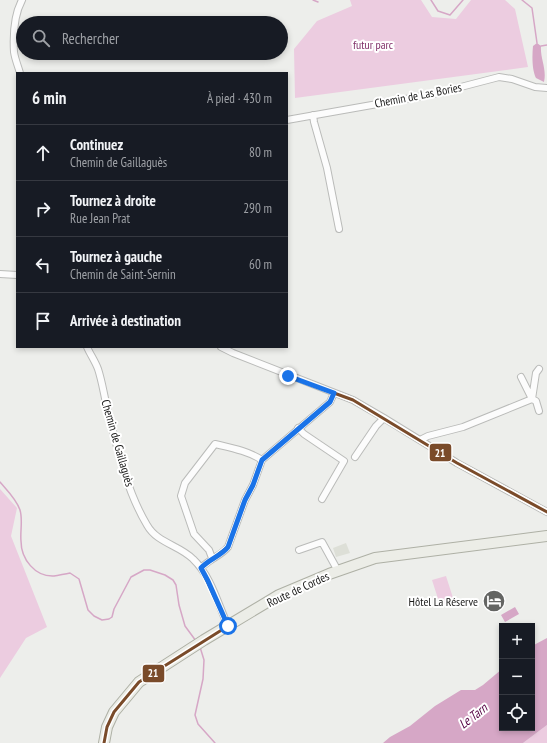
<!DOCTYPE html>
<html lang="fr">
<head>
<meta charset="utf-8">
<style>
	body { margin:0; font-family:"PT Sans Narrow",sans-serif; background:#242831; color:#f1f3f6 }
	.controls { position:absolute; right:12px; bottom:12px; display:grid; overflow:hidden; border-radius:0px; box-shadow:0 2px 6px #0003 }
	.controls button { width:36px; height:36px; display:grid; place-items:center; padding:0; border:0; border-bottom:1px solid #363941; background:#171b24; color:#f1f3f6; font:20px sans-serif }
	.stop { position:absolute; width:12px; height:12px; margin:-9px; border:3px solid #1a73e8; border-radius:50%; background:#fff }
	.stop.end { background:#1a73e8; border-color:#fff; box-shadow:0 1px 4px #0008 }
	.list { margin:0; padding:0; list-style:none }
	h2 { display:flex; justify-content:space-between; align-items:center; height:52px; margin:0; padding:0 16px; font-size:17px }
	h2 small { font-size:13px; font-weight:400; color:#9ea1a6 }
	.list li { display:grid; grid-template-columns:26px 1fr auto; gap:12px; align-items:center; box-sizing:border-box; height:56px; padding:0 16px; border-top:1px solid #363941 }
	.list b { display:block; font-size:15px; white-space:nowrap }
	.list p { margin:0; font-size:13px; white-space:nowrap; color:#9ea1a6 }
	.list em { font-size:13px; font-style:normal; color:#9ea1a6 }
	.icon { flex:none; width:22px; height:22px; fill:none; stroke:currentColor; stroke-width:2; stroke-linecap:round; stroke-linejoin:round }
	.map { position:relative; flex:none; width:547px; height:743px; overflow:hidden }
	.search { position:absolute; background:#171b24; box-shadow:0 2px 6px #0003; left:16px; top:16px; width:272px; height:44px; display:flex; align-items:center; gap:10px; box-sizing:border-box; padding:0 14px; border-radius:22px; color:#9ea1a6; font-size:15px }
	.panel { position:absolute; background:#171b24; box-shadow:0 2px 6px #0003; left:16px; top:72px; width:272px; height:276px; border-radius:0px }
	.map>svg:first-child { display:block }
</style>
</head>
<body>
<div class="map">
<svg width="547" height="743" viewBox="0 0 547 743">
	<rect width="100%" height="100%" fill="#edeeeb"/>
	<!-- built -->
	<path fill="#dddfd7" d="M346,543l4,10 -14,4 -3,-9z"/>
	<!-- green -->
	<path fill="#eccce0" d="M350,0h71l11,17 24,2 15,-19h34l10,9 13,58 -233,31 -1,-49 23,-28 35,-15z
		M0,489l17,19 -6,28 36,91 -21,11 -26,40z
		M446,576l8,25 -14,4 -8,-25z
		M547,725v18h-24z"/>
	<!-- water -->
	<path fill="#d6a7c6" d="M537,43l4,3c-1,12 6,23 3,36l-8,-4c-4,-8 -4,-22 -3,-32z
		M515,607l4,7 -14,8 -4,-7z
		M547,638v87l-24,18h-140l7,-6 20,-11 25,-20 26,-16h14l8,-5 19,-16v59h30v-82z"/>
	<g fill="none" stroke-linecap="round" stroke-linejoin="round">
		<!-- stream -->
		<path stroke="#d6a7c6" stroke-width="1.5" d="M313,0l5,2
			M431,0l7,11 12,4 13,-15
			M522,0l10,8 5,35
			M541,46l6,-1
			M0,482c7,8 17,18 20,28 3,10 0,21 1,31 0,18 14,36 33,35 5,-1 11,-2 16,-3l9,6 9,31 6,6 8,4 7,-1 3,-2 2,-8 17,-32 13,-7h6l15,5 8,5 3,5 3,20 6,21 11,15
			M200,647l4,13 -1,19 -8,36 3,9 17,19"/>
		<!-- street casing -->
		<g stroke="#babbb9" stroke-width="8">
			<path id="street" d="M20,73c-2,-7 -5,-14 -6,-21 -1,-17 0,-37 8,-52
				M313,115l1,7 13,46 12,61
				M287,120l147,-26 65,-17 13,2 23,8 12,1
				M0,274l17,1
				M87,347c3,7 8,14 11,22 4,12 6,26 9,38 10,40 19,83 40,118 10,18 32,20 46,34 18,17 25,45 35,67
				M221,347l12,6 120,47 31,18 73,45 90,49
				M539,369l-3,4 -4,26 4,2 3,10
				M298,428l6,6 40,27 -22,38
				M420,440l8,-4 35,-9 69,-28 -11,-22
				M355,457l21,-31 8,-8
				M299,550l23,-8 16,29
				M212,558l-3,-8 -15,-16 -13,-38 4,-13 30,-39c17,4 33,7 47,16
				M201,568c8,-9 20,-12 27,-21l17,-47 8,-15 9,-25 68,-58 4,-9"/>
		</g>
		<!-- primary casing -->
		<g stroke="#aeb0a5" stroke-width="12">
			<path id="primary" d="M104,743l3,-16 7,-15 25,-30 65,-42 75,-45 50,-21 46,-16 172,-22"/>
		</g>
		<!-- street -->
		<use href="#street" stroke="#fcfcfc" stroke-width="6"/>
		<!-- primary -->
		<use href="#primary" stroke="#ecede7" stroke-width="10"/>
		<!-- bus-1 casing -->
		<g stroke="#fff" stroke-width="6">
			<path id="bus-1" d="M334,393l19,7 104,63 90,49
				M201,568l27,-21 17,-47 8,-15 9,-25 68,-58 4,-9
				M201,568l27,58
				M104,743l3,-16 7,-15 25,-30 89,-56"/>
		</g>
		<!-- bus-1 -->
		<use href="#bus-1" stroke="#7a4b2a" stroke-width="3"/>
	</g>
	<g fill="none" stroke-linecap="round" stroke-linejoin="round">
		<!-- route -->
		<path stroke="#1a73e8" stroke-width="5" d="M228,626l-20,-45 -7,-13c8,-9 20,-12 27,-21l17,-47 8,-15 9,-25 68,-58 4,-9 -46,-17"/>
	</g>
	<!-- icons -->
	<defs>
		<g id="hotel-disc" transform="scale(1.15)"><circle r="9.5" fill="#646563" stroke="#fff"/><path d="M-6-4.5h1.5V1H6V5H4.5V3h-9V5H-6ZM-4 0a1.8 1.8 0 1 1 3.6 0ZM.5 0V-2.5h3Q6-2.5 6 0Z" fill="#fff"/></g>
	</defs>
	<g fill-rule="evenodd">
		<use href="#hotel-disc" x="494" y="601"/>
	</g>
	<g text-anchor="middle" dominant-baseline="central" stroke-width="4" stroke-linejoin="round" paint-order="stroke">
		<!-- park labels -->
		<g font-size="12" fill="#82326b" stroke="#fff">
			<text x="373" y="44">futur parc</text>
		</g>
		<!-- street labels -->
		<g font-size="12" fill="#1b1b1a" stroke="#fff">
			<text transform="translate(418 95) rotate(-11)">Chemin de Las Bories</text>
			<text transform="translate(118 443) rotate(74)">Chemin de Gaillaguès</text>
			<text transform="translate(298 589) rotate(-25)">Route de Cordes</text>
		</g>
		<!-- poi labels -->
		<g font-size="12" fill="#1b1b1a" stroke="#fff" text-anchor="end">
			<text x="478" y="601">Hôtel La Réserve</text>
		</g>
		<!-- water labels -->
		<g font-size="13" font-style="italic" fill="#550243" stroke="#fff">
			<text transform="translate(473 716) rotate(-38)">Le Tarn</text>
		</g>
	</g>
	<g stroke="#fff" stroke-width="1.5">
		<rect x="429" y="443" width="23" height="19" rx="4" fill="#7a4b2a"/>
		<rect x="142" y="664" width="23" height="19" rx="4" fill="#7a4b2a"/>
	</g>
	<g font-size="11" text-anchor="middle" font-weight="bold" fill="#fff">
		<text x="440" y="457">21</text>
		<text x="153" y="677">21</text>
	</g>
</svg>
<div class="controls">
<button>+</button>
<button>−</button>
<button><svg class="icon" aria-label="locate" viewBox="0 0 24 24"><circle cx="12" cy="12" r="6"/><path d="M12 2v4M12 18v4M2 12h4M18 12h4"/></svg></button>
</div>
<div class="stop" style="left:228px;top:626px"></div>
<div class="stop end" style="left:288px;top:376px"></div>
<div class="search"><svg class="icon" aria-label="search" viewBox="0 0 24 24"><circle cx="10" cy="10" r="6"/><path d="M15 15l6 6"/></svg>Rechercher</div>
<section class="panel">
<h2>6 min<small>À pied · 430 m</small></h2>
<ul class="list">
<li><svg class="icon" aria-label="ahead" viewBox="0 0 24 24"><path d="M12 20V5M6 11l6-6 6 6"/></svg><div><b>Continuez</b><p>Chemin de Gaillaguès</p></div><em>80 m</em></li>
<li><svg class="icon" aria-label="right" viewBox="0 0 24 24"><path d="M7 20v-9h11M14 6l5 5-5 5"/></svg><div><b>Tournez à droite</b><p>Rue Jean Prat</p></div><em>290 m</em></li>
<li><svg class="icon" aria-label="left" viewBox="0 0 24 24"><path d="M17 20v-9H6M10 6l-5 5 5 5"/></svg><div><b>Tournez à gauche</b><p>Chemin de Saint-Sernin</p></div><em>60 m</em></li>
<li><svg class="icon" aria-label="arrive" viewBox="0 0 24 24"><path d="M6 21V4h12l-3 4 3 4H6"/></svg><div><b>Arrivée à destination</b></div></li>
</ul>
</section>
</div>
</body>
</html>
